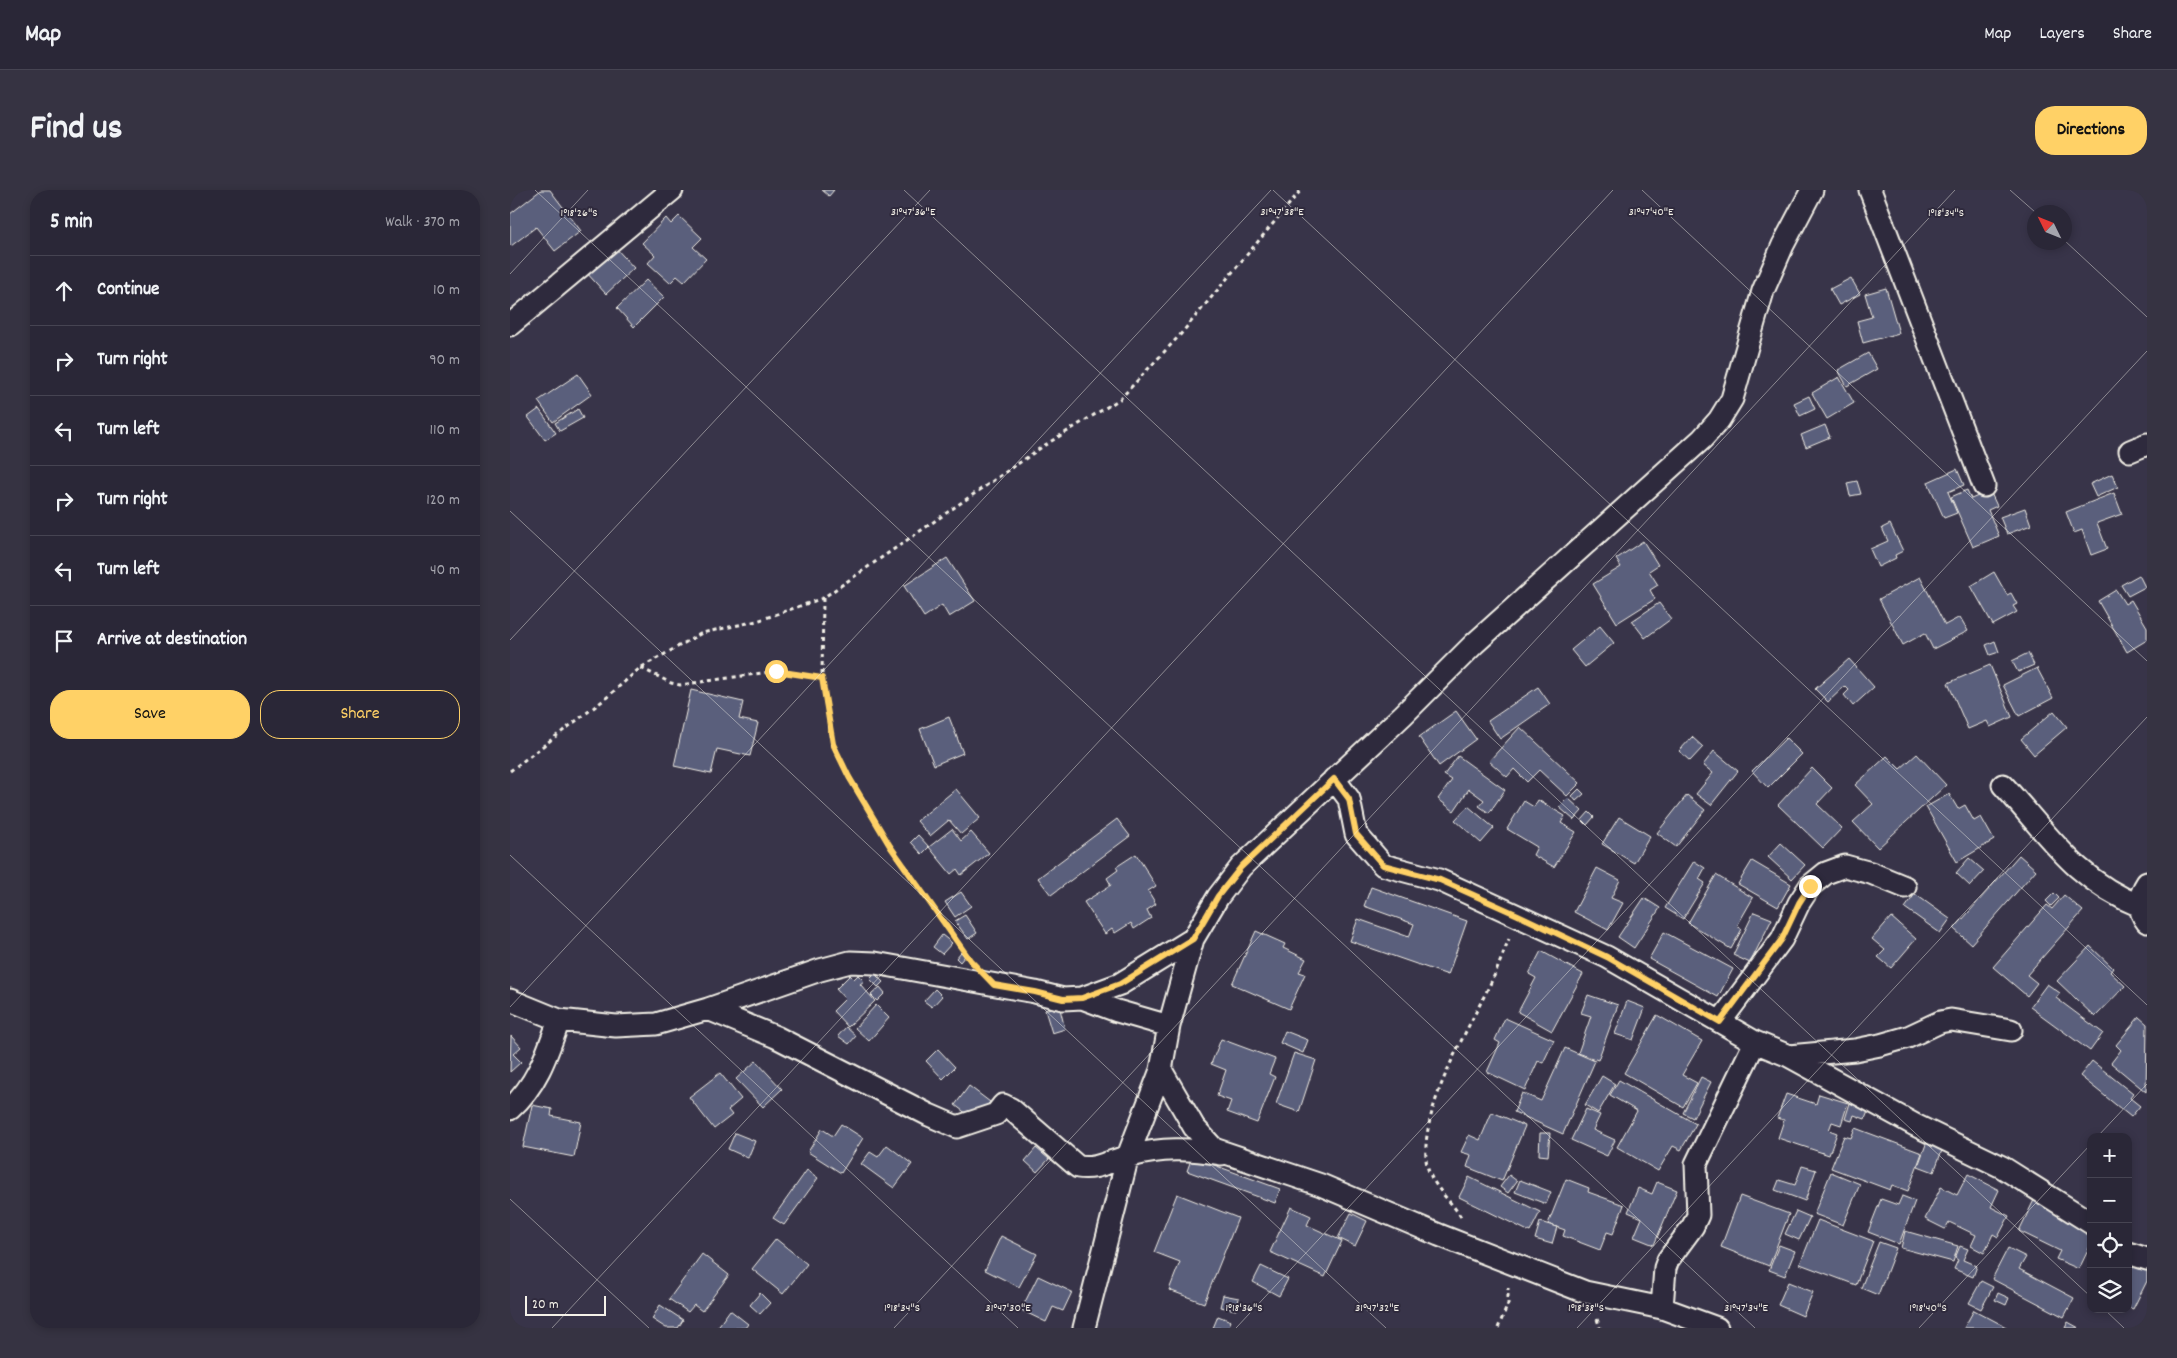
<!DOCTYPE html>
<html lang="en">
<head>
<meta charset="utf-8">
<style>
	body { margin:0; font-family:Dekko,sans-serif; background:#363342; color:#f1f3f6 }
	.controls { position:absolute; right:15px; bottom:15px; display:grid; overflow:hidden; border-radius:10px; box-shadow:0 2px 8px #0003 }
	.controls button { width:45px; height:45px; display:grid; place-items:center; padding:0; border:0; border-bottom:1px solid #464452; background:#2a2737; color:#f1f3f6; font:25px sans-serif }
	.compass { position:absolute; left:1517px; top:15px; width:45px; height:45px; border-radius:50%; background:#2a2737; box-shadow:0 2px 8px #0003; rotate:313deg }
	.scale { position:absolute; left:15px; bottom:12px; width:81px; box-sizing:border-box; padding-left:5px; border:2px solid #f4f1e8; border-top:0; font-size:14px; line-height:18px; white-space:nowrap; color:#f4f1e8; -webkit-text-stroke:4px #2f2a3d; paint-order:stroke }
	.stop { position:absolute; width:15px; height:15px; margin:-11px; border:4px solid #ffd166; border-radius:50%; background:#fff }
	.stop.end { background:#ffd166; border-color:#fff; box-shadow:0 1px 5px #0008 }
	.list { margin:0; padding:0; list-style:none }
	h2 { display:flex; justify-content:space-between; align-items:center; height:65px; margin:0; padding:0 20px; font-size:21px }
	h2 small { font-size:16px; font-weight:400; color:#a5a5ad }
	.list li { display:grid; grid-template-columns:32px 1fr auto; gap:15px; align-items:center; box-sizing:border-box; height:70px; padding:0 20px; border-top:1px solid #464452 }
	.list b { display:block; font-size:19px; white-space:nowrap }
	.list em { font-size:16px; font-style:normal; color:#a5a5ad }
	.actions { display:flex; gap:10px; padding:15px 20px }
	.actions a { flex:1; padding:11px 0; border:1px solid #ffd166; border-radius:20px; text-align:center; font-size:18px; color:#ffd166 }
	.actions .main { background:#ffd166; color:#111 }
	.icon { flex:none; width:28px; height:28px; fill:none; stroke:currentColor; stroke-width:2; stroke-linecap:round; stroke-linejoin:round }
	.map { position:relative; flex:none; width:1637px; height:1138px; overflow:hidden; border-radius:20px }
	header { display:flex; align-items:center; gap:30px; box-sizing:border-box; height:70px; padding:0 25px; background:#2a2737; border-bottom:1px solid #464452 }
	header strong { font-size:24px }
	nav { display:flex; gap:28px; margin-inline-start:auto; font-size:18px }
	.intro { display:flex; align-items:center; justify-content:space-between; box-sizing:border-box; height:120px; padding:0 30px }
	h1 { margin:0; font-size:35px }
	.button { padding:12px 22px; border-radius:20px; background:#ffd166; color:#111; font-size:18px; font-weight:700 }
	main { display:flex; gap:30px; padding:0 30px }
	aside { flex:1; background:#2a2737; border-radius:20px; box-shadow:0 2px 8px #0003 }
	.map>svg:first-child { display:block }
</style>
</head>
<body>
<header>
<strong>Map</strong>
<nav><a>Map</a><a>Layers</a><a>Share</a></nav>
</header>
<div class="intro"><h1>Find us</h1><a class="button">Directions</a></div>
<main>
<aside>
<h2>5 min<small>Walk · 370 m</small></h2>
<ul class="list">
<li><svg class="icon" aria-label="ahead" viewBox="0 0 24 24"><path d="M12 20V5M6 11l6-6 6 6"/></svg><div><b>Continue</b></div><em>10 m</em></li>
<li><svg class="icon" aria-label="right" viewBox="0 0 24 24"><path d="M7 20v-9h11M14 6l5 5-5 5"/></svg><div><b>Turn right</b></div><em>90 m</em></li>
<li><svg class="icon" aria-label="left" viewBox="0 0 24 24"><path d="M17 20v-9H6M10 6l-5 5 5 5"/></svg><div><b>Turn left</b></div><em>110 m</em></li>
<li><svg class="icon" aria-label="right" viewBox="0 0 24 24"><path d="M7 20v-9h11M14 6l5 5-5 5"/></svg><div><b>Turn right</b></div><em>120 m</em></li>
<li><svg class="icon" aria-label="left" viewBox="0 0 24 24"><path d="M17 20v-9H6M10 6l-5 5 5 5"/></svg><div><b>Turn left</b></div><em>40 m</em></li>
<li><svg class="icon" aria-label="arrive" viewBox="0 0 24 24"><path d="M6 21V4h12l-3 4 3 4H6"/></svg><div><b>Arrive at destination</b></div></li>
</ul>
<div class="actions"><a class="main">Save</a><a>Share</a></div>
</aside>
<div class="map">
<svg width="1637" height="1138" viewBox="0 0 1637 1138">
	<rect width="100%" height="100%" fill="#383449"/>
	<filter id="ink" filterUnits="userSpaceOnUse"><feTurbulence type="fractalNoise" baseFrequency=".02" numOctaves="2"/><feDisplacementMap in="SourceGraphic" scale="10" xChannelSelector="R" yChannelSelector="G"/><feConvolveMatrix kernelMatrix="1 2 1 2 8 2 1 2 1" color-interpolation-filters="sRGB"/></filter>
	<g filter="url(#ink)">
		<!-- building -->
		<path fill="#5a5e7b" stroke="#f4f1e8" d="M31,0h9l31,41 -26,20 -19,-24 -25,19 -1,-2v-30z
			M312,0h12l-5,6z
			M169,26l23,22 -9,9 13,12 -22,23 -7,-6 -7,7 -22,-20 7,-8 -13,-12 24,-25 5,6z
			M103,55l21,23 -28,26 -21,-23z
			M1341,88l9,16 -21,11 -9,-16z
			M136,90l18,17 -30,30 -17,-19z
			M1376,98l13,45 -36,10 -6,-22 15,-4 -7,-23z
			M1358,163l9,16 -30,17 -9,-16z
			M68,184l14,20 -39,28 -15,-21z
			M1329,187l15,26 -27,16 -15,-26z
			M1299,206l6,13 -15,7 -6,-13z
			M29,219l17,24 -11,7 -17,-23z
			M68,219l5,9 -23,13 -5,-8z
			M1315,235l5,12 -24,10 -5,-12z
			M1447,279l7,16 -16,7 9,21 -13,5 -16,-36z
			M1602,284l6,13 -22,10 -6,-13z
			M1347,291l4,13 -11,2 -3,-13z
			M1457,300l4,9 19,-8 7,15 -9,4 11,26 -26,11 -22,-50z
			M1604,303l8,21 -25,9 10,26 -16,6 -9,-25 -8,3 -8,-21z
			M1515,318l6,17 -24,9 -7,-17z
			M1380,334l13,27 -8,4 1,3 -18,9 -8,-18 18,-8 -6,-13z
			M1133,351l15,24 -9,6 9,14 -8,5 5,9 -38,24 -24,-39 28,-17 -5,-8z
			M437,368l28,43 -26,16 -7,-12 -18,12 -20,-31z
			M1484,382l13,23 4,-2 6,11 -4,2 4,6 -24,13 -22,-39z
			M1629,385l6,12 -17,9 -7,-11z
			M1410,387l25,48 15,-8 8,14 -35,18 -8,-16 -22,12 -24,-46z
			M1606,400l9,14 6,-4 16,27v13l-20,12 -29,-51z
			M1149,413l12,16 -26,19 -13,-17z
			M1090,436l14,17 -29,24 -14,-17z
			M1485,451l4,11 -9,3 -4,-10z
			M1518,463l6,12 -16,7 -6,-11z
			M1339,469l25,28 -21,19 -9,-11 5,-5 -4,-4 -17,16 -13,-13z
			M1480,475l22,52 -22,10 -3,-6 -19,8 -20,-46z
			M1527,478l16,30 -34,18 -16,-31z
			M1028,497l12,17 -50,35 -12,-18z
			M181,500l52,12 -4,17 19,4 -8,33 -33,-7 -6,25 -37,-8z
			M946,521l20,28 -37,27 -20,-29z
			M1544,521l13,16 -33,28 -13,-16z
			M439,527l14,36 -29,12 -14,-36z
			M1010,537l60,56 -13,13 -28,-26 -12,12 -13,-13 -7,8 -18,-16z
			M1182,547l11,10 -13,14 -11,-10z
			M1276,548l16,16 -34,34 -16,-17z
			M1204,561l24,20 -27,34 -15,-11 17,-21 -10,-8z
			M1407,564l29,31 -68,63 -25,-26 20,-18 -18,-19 32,-29 13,13z
			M948,566l47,34 -16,23 -10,-7 5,-6 -15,-11 -15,22 -16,-12 14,-19 -8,-5z
			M1302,578l20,20 -15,16 25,24 -19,20 -45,-43z
			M446,599l24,29 -19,16 -12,-14 -19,16 -13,-15z
			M1069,599l5,5 -8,7 -4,-5z
			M1439,604l9,15 7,-4 9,16 7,-4 13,23 -37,22 -31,-55z
			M1177,605l18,15 -29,37 -19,-14z
			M1058,608l14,13 -8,9 -15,-13z
			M1028,610l27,16 -4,7 15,9 -22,35 -21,-12 4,-8 -30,-18 17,-28 10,6z
			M958,616l26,22 -13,15 -26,-23z
			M1079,622l5,5 -7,8 -5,-5z
			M1109,627l31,19 -16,27 -32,-19z
			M607,629l13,17 -79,59 -13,-17z
			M442,639l9,12 10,-9 18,21 -28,22 -4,-6 -6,5 -22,-27z
			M408,645l11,12 -7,7 -11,-12z
			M1271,653l24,22 -13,14 -24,-22z
			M626,664l20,32 -8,5 8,13 -9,6 4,8 -17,11 -3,-6 -16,10 -3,-4 -7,5 -21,-32 27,-17 -4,-7 11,-8 -2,-3z
			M1509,665l17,15 -65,74 -17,-15z
			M1459,668l15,13 -14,15 -14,-13z
			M1184,671l11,7 -6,11 6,4 -22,36 -18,-11z
			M1242,671l39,23 -13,23 -40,-23z
			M1087,678l23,12 -9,18 12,5 -15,27 -34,-18z
			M1206,685l37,23 -16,28 5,3 -11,20 -43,-26z
			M861,697l96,34 -19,54 -98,-34 8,-22 51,18 5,-13 -50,-18z
			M451,702l10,14 -16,11 -10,-15z
			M1544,703l5,5 -8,8 -5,-5z
			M1405,704l35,25 -10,14 -35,-25z
			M1554,705l19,16 -56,64 10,8 -10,13 -34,-29 54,-62 5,4z
			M1134,708l16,10 -26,40 -16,-11z
			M1244,722l18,7 -22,44 -17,-8z
			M455,725l12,18 -9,6 -13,-18z
			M1381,727l25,22 -25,29 -13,-11 7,-7 -13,-11z
			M746,741l29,13 -2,4 23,11 -7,13 6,2 -16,35 -57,-25z
			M1154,742l69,37 -15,28 -69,-38z
			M432,745l10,8 -10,11 -9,-7z
			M1580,756l23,22 -3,4 15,14 -30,31 -38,-36z
			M1031,761l42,23 -31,57 -34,-19 18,-34 -7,-4z
			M451,762l4,4 -5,6 -4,-4z
			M365,784l8,8 -5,5 -8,-8z
			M340,785l4,4 4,-4 6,6 -4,3 15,17 -27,26 -15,-16 12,-12 -9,-10z
			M1537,794l13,9 -4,5 47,35 -13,18 -60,-44z
			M370,797l5,6 -8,8 -6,-6z
			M425,799l7,7 -10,11 -8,-6z
			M1078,805l30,10 -20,55 -20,-7 13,-37 -10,-3z
			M1117,811l18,7 -12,32 -18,-6z
			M366,815l13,13 -20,23 -14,-13z
			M549,815l6,24 -13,4 -7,-23z
			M1147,825l45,26 -20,34 15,8 -14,24 -59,-34z
			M1629,827l8,7 -1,68 -35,-29 10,-13 -5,-5z
			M995,828l49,22 -11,23 -5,-2 -13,29 -38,-18 13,-29 -5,-3z
			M336,837l10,9 -7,8 -11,-8z
			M775,841l23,9 -5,13 -23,-10z
			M1,846l10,11 -8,7 8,8 -11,10z
			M711,849l54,20 -6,15 6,3 -18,46 -30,-11 4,-11 -14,-5 9,-26 -15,-6z
			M1055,858l30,13 -32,73 -49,-22 8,-19 19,8z
			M428,859l17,18 -12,12 -17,-18z
			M784,863l22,7 -17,52 -23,-8z
			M246,871l26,28 -19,18 -27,-28z
			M1582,871l41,33 -3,4 10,8 -9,11 -51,-41z
			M210,883l21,26 -13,11 4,5 -18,14 -25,-32z
			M1092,886l13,8 -17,29 -13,-8z
			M1191,887l10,5 -18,36 -10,-5z
			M1109,890l77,44 -15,26 -8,-4 -15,25 -41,-24 20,-36 -27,-16z
			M459,896l21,16 -15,18 -20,-15z
			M1276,904l30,10 3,-10 29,9 -7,22 -9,-3 -3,8 8,3 -8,22 -51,-17 6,-18 -7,-2z
			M1340,913l19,6 -4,10 -11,-4 -2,6 -7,-2z
			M22,915l20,4 -1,7 30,6 -7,35 -51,-10z
			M1076,919l14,6 -7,15 22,10 -8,16 -36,-16z
			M982,922l33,14 -23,55 -35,-14 4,-12 -10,-3 8,-17 11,5z
			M331,934l22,14 -22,35 -33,-21 14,-23 11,7z
			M1345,938l67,25 -14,38 -16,-6 -2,5 -59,-22 13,-32 7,2z
			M225,943l20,8 -7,17 -20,-9z
			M1030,943h10l-2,23 -9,-1z
			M1419,946l16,6 -11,30 -16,-6z
			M377,955l25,19 -18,24 -33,-24 9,-12 8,5z
			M526,958l13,11 -12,13 -12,-11z
			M682,967l88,32 -5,14 -88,-32z
			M1292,976l14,4 -11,31 -30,-11 4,-10 16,5z
			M297,980l11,8 -34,47 -11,-7z
			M1321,982l29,12 -17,41 -29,-11z
			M1458,984l31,16 -8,17 18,9 -11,21 -5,-3 -9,19 -13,-7 5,-11 -27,-13 -4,7 -20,-10 16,-32 16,8z
			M999,985l8,6 -9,12 -8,-6z
			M959,987l71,35 -10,20 -71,-35z
			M1056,989l23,9 -1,4 36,13 -11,29 -6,-2 -7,18 -37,-14 2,-6 -17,-6z
			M1010,990l31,12 -5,12 -31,-12z
			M1147,992l20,8 -23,55 -20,-8 8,-19 -14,-6 10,-24 14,6z
			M667,1004l61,24 -34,85 -35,-13 11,-28 -26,-10z
			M1230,1006l49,18 -20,52 -48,-19z
			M1392,1006l13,5 -16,43 -31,-12 13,-33 17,6z
			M1524,1010l57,28v16l-12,25 -23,-10 4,-8 -41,-20z
			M781,1017l20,9 -4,9 35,16 -17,36 -55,-25z
			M1286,1021l14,6 -11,23 -14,-6z
			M841,1023l16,8 -12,25 -17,-8z
			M1308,1030l55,21 -17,44 -56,-21z
			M1030,1032l17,5 -5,17 -17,-5z
			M1395,1041l53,15 -5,16 -52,-14z
			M491,1046l36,18 -18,33 -34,-17z
			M266,1049l31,25 -24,30 -31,-25z
			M1369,1052l17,6 -18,47 -17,-7z
			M1269,1055l16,6 -10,25 -16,-6z
			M1450,1056l8,3 -5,11 14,6 -4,11 -19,-8 4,-9 -3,-2z
			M1498,1058l18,9 -7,12 55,29 -10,19 -72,-38z
			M192,1064l27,21 -27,36 -8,-6 -6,7 -19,-13z
			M1618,1070l19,4v17l-14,28 -5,-2z
			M751,1076l27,13 -9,17 -26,-14z
			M528,1086l34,16 -9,19 -10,-4 -7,15 -25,-12z
			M1471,1091l12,6 -12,22 -12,-6z
			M1278,1092l25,10 -10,24 -25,-11z
			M250,1103l10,10 -10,11 -10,-9z
			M1488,1103l11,5 -3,7 -11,-5z
			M713,1105l16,3 -3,12 -16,-3z
			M150,1115l23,15 -5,8h-12l-14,-9z
			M220,1120l18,14 -3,4h-28z
			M1464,1120l34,18h-44z
			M708,1126l13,5 -3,7h-15z
			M1558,1132l11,6h-14z"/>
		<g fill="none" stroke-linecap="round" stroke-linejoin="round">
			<!-- minor casing -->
			<g stroke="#f4f1e8" stroke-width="25">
				<path id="minor" d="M1360,0l114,296
					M0,135l162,-135
					M1620,261l17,-7
					M824,589l15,20 7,35 27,31 56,15 168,77 148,85 34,14 126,69 87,42 89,56
					M1493,595c45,49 72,95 137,121
					M1637,693c-8,12 -10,27 0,39
					M572,808l35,13 52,15
					M0,810l49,20 57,6 40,-2 52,-15 112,-39 30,-8 25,1 160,29 28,7 19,-1 38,-14 73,-45
					M198,819l68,28 153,78 28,12 39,-13 7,-9 8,4 67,58c20,3 33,-7 52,-11 32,-8 58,-8 91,-2
					M1210,832l62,-83 17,-36 11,-17 16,-13 19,-7 26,7 34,14
					M1279,866l66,-6 25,-5 28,-8 32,-15 11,-2 60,10
					M651,880l33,57 20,22 107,36 118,50 146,57 77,16 55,20
					M0,919c27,-24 37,-55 49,-89
					M1618,1063l19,6
					M1152,1118l3,-40 3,-8 25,-34 5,-11 -2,-51 59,-122
					M574,1138l44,-172 33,-86 8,-44 24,-87 25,-42 23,-30 162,-152 71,-71 228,-205 17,-19 13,-21 31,-108 20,-46 29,-55"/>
			</g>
			<!-- path -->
			<path stroke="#f4f1e8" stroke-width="3" stroke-dasharray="4 4" stroke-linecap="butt" d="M313,408l-1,80 11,67 16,32 41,69 76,109
				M131,478l30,15 9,2 96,-14 46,7
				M0,581l95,-72 35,-31 62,-35 55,-12 66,-23 222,-153 75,-46 60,-64 121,-145
				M951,1027c-12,-19 -33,-34 -35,-58 -4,-58 45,-133 69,-185 5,-11 9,-24 14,-35
				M1087,1129l3,9
				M988,1138l10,-24v-16"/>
			<!-- minor -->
			<use href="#minor" stroke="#2f2a3d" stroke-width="21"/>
		</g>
	</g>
	<g fill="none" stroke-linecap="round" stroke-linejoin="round" filter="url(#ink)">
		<!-- route -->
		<path stroke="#ffd166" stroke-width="6" d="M266,481l46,7 11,66 16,33 41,69 80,114 24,25 41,7 28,7 19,-1 38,-14 73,-45 25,-43 23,-29 93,-88 15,20 7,35 27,31 57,15 78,35 89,42 113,65 62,-83 17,-36 11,-17"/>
	</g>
	<!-- ticks -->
	<path fill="none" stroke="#f4f1e8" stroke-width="1" stroke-opacity="0.45" d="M25,0l1220,1138M394,0l1187,1107M763,0l874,815M1132,0l505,471M1500,0l25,22M1554,50l83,77M0,84l78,-84M0,321l876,817M0,450l420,-450M0,665l508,473M0,817l761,-817M1587,947l50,-53M0,1009l139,129M1594,1119l20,19M42,1138l1061,-1138M384,1138l1061,-1138M726,1138l911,-977M1067,1138l570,-611M1409,1138l172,-184"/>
	<g font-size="12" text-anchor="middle" fill="#f4f1e8" stroke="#2f2a3d" stroke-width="4" stroke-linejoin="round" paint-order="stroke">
		<text x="403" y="25">31°47'36"E</text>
		<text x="772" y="25">31°47'38"E</text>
		<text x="1141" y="25">31°47'40"E</text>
		<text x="69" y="26">1°18'26"S</text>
		<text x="1436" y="26">1°18'34"S</text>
		<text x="392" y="1121">1°18'34"S</text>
		<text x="734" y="1121">1°18'36"S</text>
		<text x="1076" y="1121">1°18'38"S</text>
		<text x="1418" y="1121">1°18'40"S</text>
		<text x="498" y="1121">31°47'30"E</text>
		<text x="867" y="1121">31°47'32"E</text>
		<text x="1236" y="1121">31°47'34"E</text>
	</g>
</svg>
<div class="controls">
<button>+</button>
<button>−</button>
<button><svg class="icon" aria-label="locate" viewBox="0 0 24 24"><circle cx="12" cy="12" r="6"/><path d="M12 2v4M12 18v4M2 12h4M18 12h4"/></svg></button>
<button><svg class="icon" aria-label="layers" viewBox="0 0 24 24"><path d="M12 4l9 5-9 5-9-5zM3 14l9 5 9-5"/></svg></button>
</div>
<svg class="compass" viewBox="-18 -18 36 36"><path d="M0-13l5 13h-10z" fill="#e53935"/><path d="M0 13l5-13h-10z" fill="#a5a5ad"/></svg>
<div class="scale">20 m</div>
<div class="stop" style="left:266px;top:481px"></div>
<div class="stop end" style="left:1300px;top:696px"></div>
</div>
</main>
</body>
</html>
